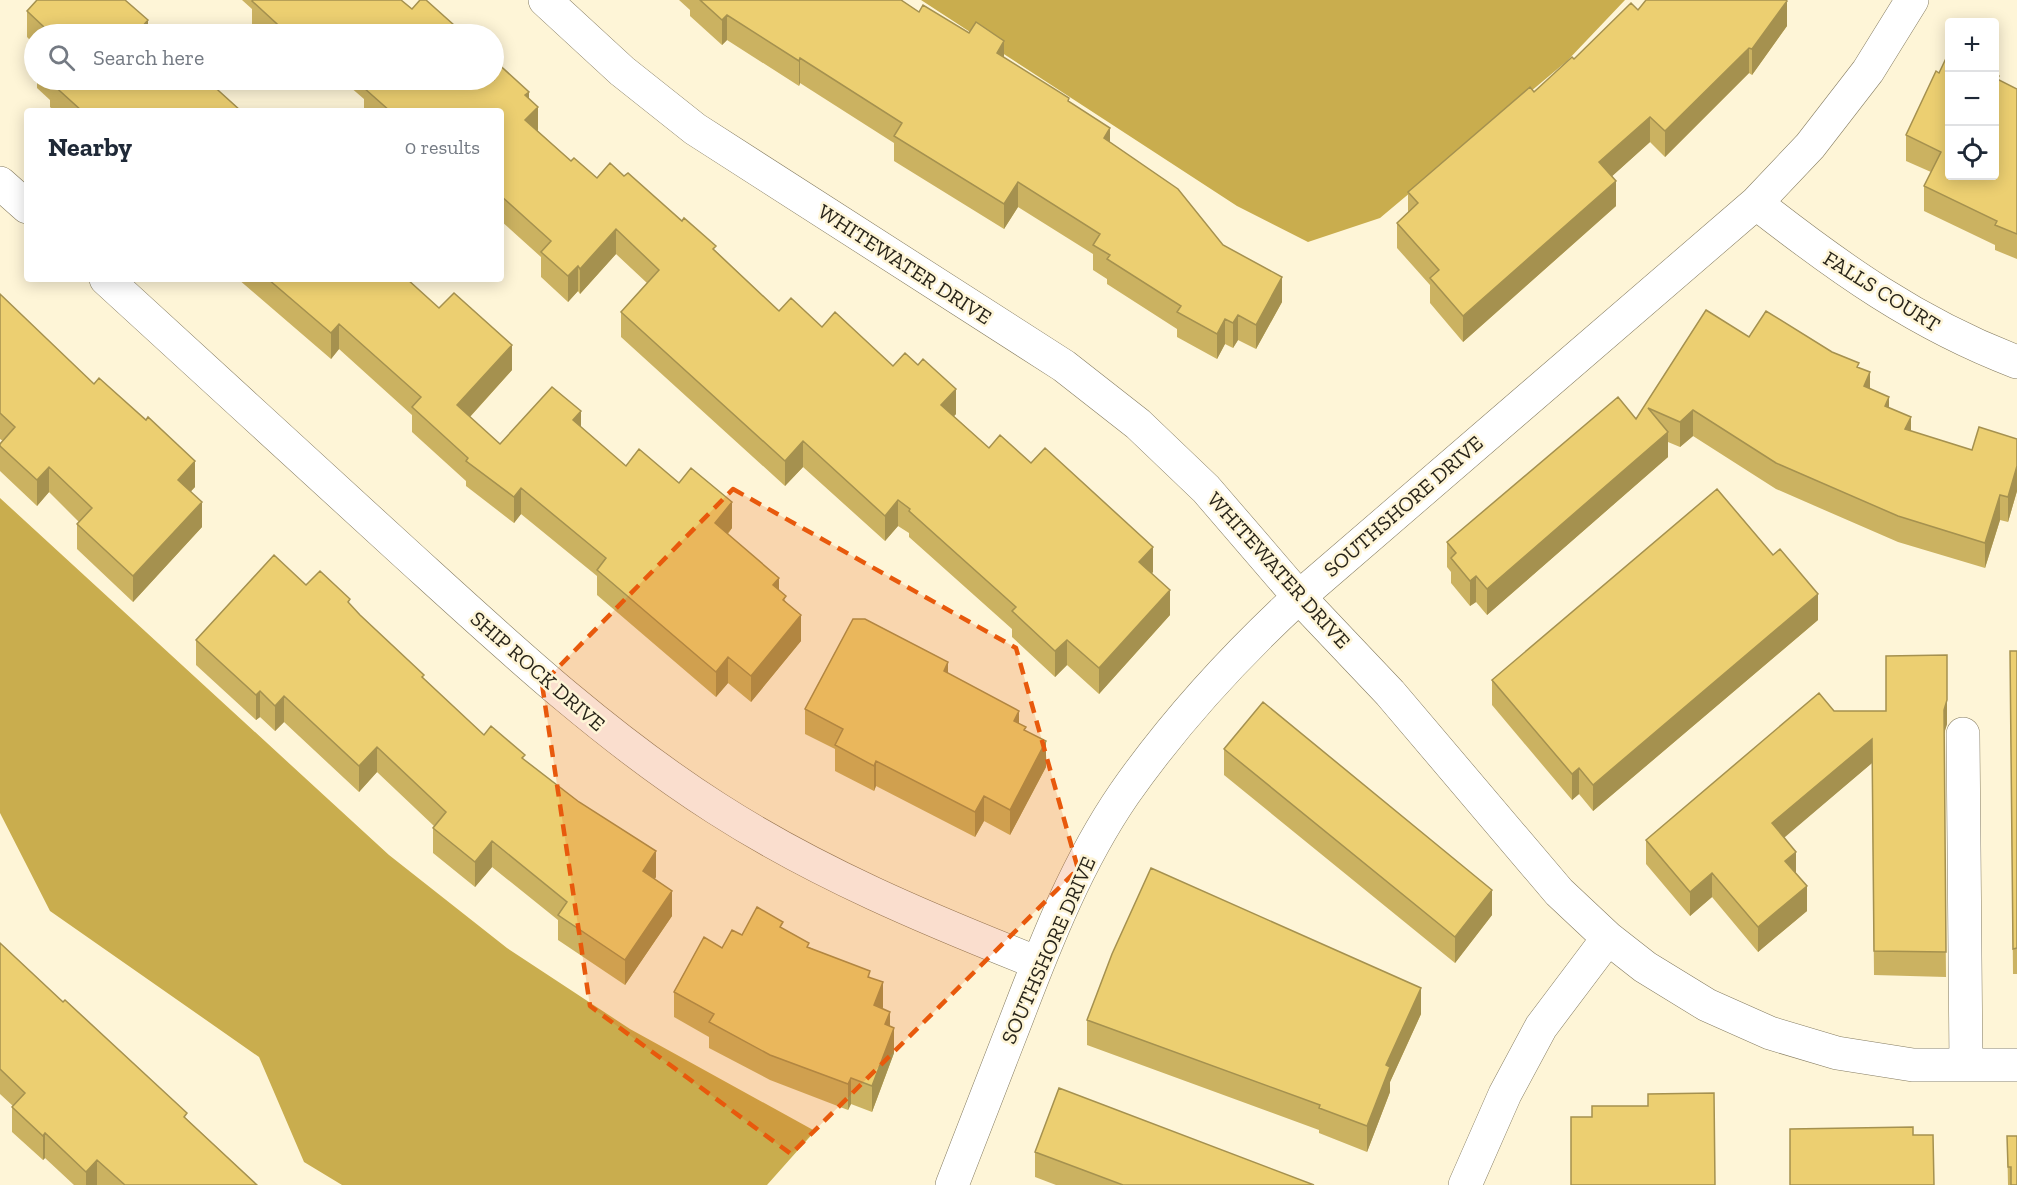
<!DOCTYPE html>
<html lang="en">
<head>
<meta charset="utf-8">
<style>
	body { margin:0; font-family:"Zilla Slab",serif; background:#f2f2f3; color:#1f2937 }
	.controls { position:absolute; right:18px; top:18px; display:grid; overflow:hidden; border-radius:6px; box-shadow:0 3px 15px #0003 }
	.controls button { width:54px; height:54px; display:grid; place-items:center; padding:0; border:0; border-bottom:2px solid #e0e1e3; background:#fff; color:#1f2937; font:30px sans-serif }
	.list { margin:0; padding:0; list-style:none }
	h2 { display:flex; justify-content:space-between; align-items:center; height:78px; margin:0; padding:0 24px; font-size:26px }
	h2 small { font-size:20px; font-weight:400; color:#747a83 }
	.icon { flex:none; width:33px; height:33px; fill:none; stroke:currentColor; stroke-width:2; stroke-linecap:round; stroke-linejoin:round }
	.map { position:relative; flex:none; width:2017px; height:1185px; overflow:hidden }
	.search { position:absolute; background:#fff; box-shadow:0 3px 15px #0003; left:24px; top:24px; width:480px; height:66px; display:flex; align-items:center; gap:15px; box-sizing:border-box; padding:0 21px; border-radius:33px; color:#747a83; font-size:22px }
	.panel { position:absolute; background:#fff; box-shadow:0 3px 15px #0003; left:24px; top:108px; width:480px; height:174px; border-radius:6px }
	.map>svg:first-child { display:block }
</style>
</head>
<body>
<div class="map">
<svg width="2017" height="1185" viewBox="0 0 2017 1185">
	<rect width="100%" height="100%" fill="#fef5d7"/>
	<!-- water -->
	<path fill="#c9ad4e" d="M921,0h704l-58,61 -187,157 -72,24 -71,-36z
		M0,498l389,357 118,93 123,81 185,102 -48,54h-425l-38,-23 -45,-105 -209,-146 -50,-98z"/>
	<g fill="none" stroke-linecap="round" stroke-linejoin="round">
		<!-- minor casing -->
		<g stroke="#857c61" stroke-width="34">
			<path id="minor" d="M545,0l77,71 73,58 369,237 74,58 68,65 93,108 91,96 169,199 49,46 37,29 62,38 63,28 67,20 76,12h104
				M0,183l27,24
				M1756,203c83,65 161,121 261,159
				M106,279c99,91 199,182 298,273 100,91 198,183 312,256 101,65 211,111 322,155
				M1963,734l3,331
				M952,1185c22,-57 44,-113 66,-170 29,-76 60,-154 106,-221 51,-73 110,-137 175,-197l457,-394 54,-57 58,-75 44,-71
				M1465,1185l40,-91 36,-67 67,-89"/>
		</g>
		<!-- minor -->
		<use href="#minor" stroke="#fff" stroke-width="33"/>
	</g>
	<!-- wall -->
	<path fill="#cbb261" d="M242,0h159l11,9 52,25h-204l-8,-7v-18z
		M679,0h222l18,12 85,45 65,45 41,41 113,102 59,57 -26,47 -18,-9 -5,8 -8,-4 -8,15 -40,-22v-8l-70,-45v-5l-14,-9v-16l-75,-47 -14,22 -110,-68v-18l-94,-60 -1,3 -72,-46 -5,5 -32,-29v-6z
		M1638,10l149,16 -35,49 -3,-2 -84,84 -15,-15 -38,34 4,30 -153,136 -33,-39v-18l-33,-37v-25l11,-10v-21l166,-133z
		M27,11l121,21 3,2h-117v10l-7,-7z
		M1939,73l60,7 18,9v170l-22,-9v-5l-71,-34v-25l7,-14 -25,-11v-26z
		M37,80h163l41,31h-187l-4,-4v-7l-13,-12z
		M342,80h152l35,19 9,32 33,30 26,17 27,-2 92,75 63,60 43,16 71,39 63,48 -2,2 35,32 164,124 -1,1 18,42 -71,79 -32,-29 -12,12 -43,-40v-8l-103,-92v-4l-11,-7 -13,15 -82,-74 -18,19 -164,-149v-25l26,-29 -31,-29 -36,40 -2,-3 -10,11 -27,-25v-20l-40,-36v-110h-137v-12z
		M238,279h169l32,29 73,62 -42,47 30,27 81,-17 45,39 106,62 -4,6 51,56 7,12 15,39 -50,61 -23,-19 -12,14 -119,-102v-19l-76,-62 -7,9 -48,-37v-5l-54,-49v-17l-73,-66 -8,10z
		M0,294l195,193 -4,4 11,36 -69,75 -56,-53v-25l2,-2 -30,-30 -12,14 -37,-35v-27l3,-3 -3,-2z
		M1706,310l43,27 83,15 27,16 11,21 41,42 61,19 45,-11v52l-9,31 -8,-2 -15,48 -87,-26 -122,-53 -83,-53 -13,11 -12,-5v15l-181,158 -11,-13 -6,4 -19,-23v-11l-4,-5v-25l189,-123z
		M306,585l44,20 74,74 60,56 41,25 131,117 -1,2 17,37 -47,69 -67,-45v-20l-66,-53 -17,20 -42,-34v-25l1,-2 -57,-54 -18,20 -75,-70 -9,9 -15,-14 -4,3 -60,-55v-25z
		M1818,620l-225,191 -14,-17 -7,6 -80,-95v-25z
		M2010,651h7v323h-4z
		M948,673l71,50 7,8 20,36 -36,68 -26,-14 -9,16 -99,-51 -2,5 -39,-20v-22l-30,-15v-25z
		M1834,711l113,13 -3,9 2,244 -72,-2 -2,-212 -88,74 12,37 11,37 -49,41 -46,-55 -22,19 -44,-52v-24z
		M1224,749l268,166 -37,48 -231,-188z
		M783,929l26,18 61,30 13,30v2l7,17 4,27 -22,59 -21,-8 -3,6 -78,-30 -61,-32v-11l-35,-20v-25l68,-57z
		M0,943l187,176 70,66h-183l-29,-27 -2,2 -31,-28v-25l1,-1 -13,-12z
		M1421,1014l-31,68v10l-23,60 -48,-19v-3l-232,-85v-25z
		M2007,1136l10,49h-9z
		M1035,1152l279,33h-258l-21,-8z"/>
	<!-- shaded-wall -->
	<path fill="#a5914f" d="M1787,1v25l-35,49v-26z
		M727,15v25l-5,5v-25z
		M148,20v14l-6,-7z
		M1004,41v24l-7,-12z
		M1749,48v25l-84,84v-26z
		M800,58v25l-1,3v-25z
		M529,92v24l9,-9v25l-13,13v-50z
		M1650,117v25l-51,46v-26z
		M1110,128v25l-6,-15z
		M1616,181v25l-153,136v-26z
		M1018,182v25l-14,22v-25z
		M616,229v25l-36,40v-25z
		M578,266v25l-10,11v-26z
		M1282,277v25l-26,47v-24z
		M1238,315v25l-5,8v-25z
		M1225,319v25l-8,15v-25z
		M339,324v25l-8,10v-26z
		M512,345v25l-55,61v-26z
		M1870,372v26l-6,-12z
		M956,389v25l-15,16v-25z
		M1889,397v26l-4,-17z
		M1693,410v26l-13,11v-25z
		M581,411v25l-8,-16z
		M1911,417v25l-6,-13z
		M1668,432v25l-181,158v-26z
		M803,441v26l-18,19v-25z
		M195,461v26l-17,18v-25z
		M2017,466v25l-9,31v-25z
		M49,467v25l-12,14v-26z
		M521,488v26l-7,9v-26z
		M2000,495v25l-15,48v-25z
		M898,500v26l-13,15v-25z
		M202,502v25l-69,75v-26z
		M732,502v26l-17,20v-25z
		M1153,547v25l-14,15v-25z
		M1476,576v26l-6,4v-25z
		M779,578v25l-6,-18z
		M1170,590v25l-71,79v-26z
		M1818,594v26l-225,191v-26z
		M801,615v26l-50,61v-26z
		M1067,640v25l-12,12v-26z
		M728,657v26l-12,14v-25z
		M948,662v26l-4,-17z
		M260,691v26l-4,3v-25z
		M284,696v26l-9,9v-25z
		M1947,700v24l-3,10v-24z
		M1019,711v25l-5,-15z
		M1872,739v24l-100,85v-25z
		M1046,741v26l-36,68v-25z
		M377,747v25l-18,20v-26z
		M876,761v25l-2,5v-25z
		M1579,768v26l-7,6v-26z
		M984,796v25l-9,16v-25z
		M492,841v26l-17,20v-25z
		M656,851v26l-13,19v-25z
		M1796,852v25l-11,-16z
		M1712,873v24l-22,19v-24z
		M1807,886v25l-49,41v-25z
		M1492,890v25l-37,48v-26z
		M672,891v25l-47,69v-25z
		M883,982v25l-9,24v-26z
		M1421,988v26l-31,68v10l-23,60v-26l19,-61z
		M890,1012v25l-5,-13z
		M894,1028v25l-22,59v-26z
		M851,1078v26l-3,6v-26z
		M45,1133v25l-2,2v-24z
		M97,1160v25h-11v-13z"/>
	<!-- building -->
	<path fill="#eccf71" stroke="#a5914f" stroke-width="1.5" d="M37,0h88l23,20 -6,7 9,7h-110l-2,-1 6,-5 -18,-17z
		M253,0h148l11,9 8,-9h6l38,34h-143l-4,-3 -4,3h-25l-36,-33z
		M700,0h201l18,12 4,-7 46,28 7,-11 28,19 -7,12 72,45 -1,3 42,27 -6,10 74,51 45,56 59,32 -26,48 -18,-10 -5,8 -8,-4 -8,15 -40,-22 4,-6 -74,-47 3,-4 -17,-10 7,-11 -82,-52 -14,22 -110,-68 8,-13 -102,-65 -1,3 -72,-46 -5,5z
		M1646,0h140l1,1 -35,48 -3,-1 -84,83 -15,-14 -51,45 17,19 -153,135 -33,-38 9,-8 -42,-47 21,-20 -10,-11 122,-105 4,5 38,-35 2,2 57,-56 7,7z
		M1949,52l1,124h45v-102l4,2 -2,3 20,10v145l-22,-9 2,-4 -73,-35 17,-34 -35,-17 30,-64 3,2z
		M494,60l35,32 -4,3 13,12 -13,13 46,41 3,-3 23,20 13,-15 14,13 4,-3 54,48 2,-3 32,28 -3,3 66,62 12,-13 31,29 13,-15 58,54 12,-13 13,12 5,-6 33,30 -15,16 48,43 11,-13 31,28 14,-15 108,99 -14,15 31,28 -71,78 -32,-28 -12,11 -43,-40 4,-4 -107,-96 1,-2 -12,-9 -13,16 -82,-75 -18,20 -164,-149 38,-42 -43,-41 -36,40 -2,-3 -10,10 -27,-24 10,-11 -50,-45v-85h-111l-26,-23 7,-8h123z
		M52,80h148l6,5 3,-3 32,29h-159l-32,-29z
		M268,279h139l32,29 15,-15 58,52 -55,60 43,39 52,-57 29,24 -8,9 53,46 13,-17 40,34 12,-15 41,34 -17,21 64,55 -6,7 13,11 -3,4 18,15 -50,61 -23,-19 -12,15 -119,-102 9,-12 -85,-70 -7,9 -48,-36 2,-3 -56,-51 9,-10 -82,-73 -8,9z
		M0,294l94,90 5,-6 47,42 2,-3 47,44 -17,19 24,22 -69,74 -56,-52 15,-16 -43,-41 -12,13 -37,-34v-2l15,-17 -15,-14z
		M1706,310l43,27 17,-26 66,41 27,11 -2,4 13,5 -6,14 25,11 -4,9 26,11 -6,12 67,21 7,-23 38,12v27l-9,31 -8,-2 -15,48 -87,-27 -122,-53 -83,-53 -13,12 -32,-14 20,24 -181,157 -11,-13 -6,5 -19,-23 5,-5 -9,-11 171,-145 18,22z
		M1717,489l56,66 7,-6 38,45 -225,191 -14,-17 -7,6 -80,-94z
		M274,555l32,30 14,-14 30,28 -2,3 12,13 64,60 -2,2 62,58 7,-9 34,29 -3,3 57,44 77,49 -13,20 29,20 -47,69 -67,-45 9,-13 -75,-61 -17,21 -42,-34 13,-16 -69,-65 -18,19 -75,-70 -9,10 -15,-15 -4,4 -60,-55z
		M853,619h12l83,43 -4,9 75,40 -5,10 12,6 -2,3 22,11 -36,69 -26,-14 -9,16 -99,-51 -2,5 -39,-21 8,-16 -38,-20z
		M2010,651h7v297l-4,1z
		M1947,655v45l-3,10 2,242 -72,-1 -2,-212 -100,84 24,29 -11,9 22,25 -49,41 -46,-54 -22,19 -44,-52 173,-147 15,18h52v-55z
		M1263,702l229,188 -37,47 -231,-188z
		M1151,868l270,120 -35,77 4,2 -23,59 -48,-18 1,-3 -233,-85 25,-66z
		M757,907l26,15 -3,5 29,16 -2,4 63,24 -2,6 15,5 -9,23 16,7 -5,12 9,4 -22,58 -21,-8 -3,6 -78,-29 -61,-33 5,-8 -40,-22 30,-55 18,11 10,-18 10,5z
		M0,943l63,59 2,-2 122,113 -3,4 73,68h-132l-28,-25 -11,12 -41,-39 -2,3 -31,-29 13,-14 -25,-24z
		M1059,1088l255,97h-191l-88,-33z
		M1714,1093l1,92h-144v-68h21v-11h56v-12z
		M1913,1127v8h20l1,50h-144v-56z
		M2007,1136h10v49h-6v-18h-3z"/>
	<!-- marked area -->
	<path fill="#e8590c" fill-opacity="0.2" stroke="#e8590c" stroke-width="4.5" stroke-dasharray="12 8" stroke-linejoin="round" d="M733,489l283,159 62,221 -287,285 -201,-148 -48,-322z"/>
	<g text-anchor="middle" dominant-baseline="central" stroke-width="5" stroke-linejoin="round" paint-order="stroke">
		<!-- street labels -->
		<g font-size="21" fill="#29251a" stroke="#fef5d7">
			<text transform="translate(905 264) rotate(33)">WHITEWATER DRIVE</text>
			<text transform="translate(1882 291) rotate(32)">FALLS COURT</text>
			<text transform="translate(1403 506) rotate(-41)">SOUTHSHORE DRIVE</text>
			<text transform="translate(1279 570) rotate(48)">WHITEWATER DRIVE</text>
			<text transform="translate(538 671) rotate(41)">SHIP ROCK DRIVE</text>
			<text transform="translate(1048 950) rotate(-66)">SOUTHSHORE DRIVE</text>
		</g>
	</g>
</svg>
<div class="controls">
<button>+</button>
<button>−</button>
<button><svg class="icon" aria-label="locate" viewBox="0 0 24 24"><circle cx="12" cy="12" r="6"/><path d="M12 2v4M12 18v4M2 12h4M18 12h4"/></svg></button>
</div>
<div class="search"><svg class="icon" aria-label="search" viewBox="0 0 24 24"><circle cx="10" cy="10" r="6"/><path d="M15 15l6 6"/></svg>Search here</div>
<section class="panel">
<h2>Nearby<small>0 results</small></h2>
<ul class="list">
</ul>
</section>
</div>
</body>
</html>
